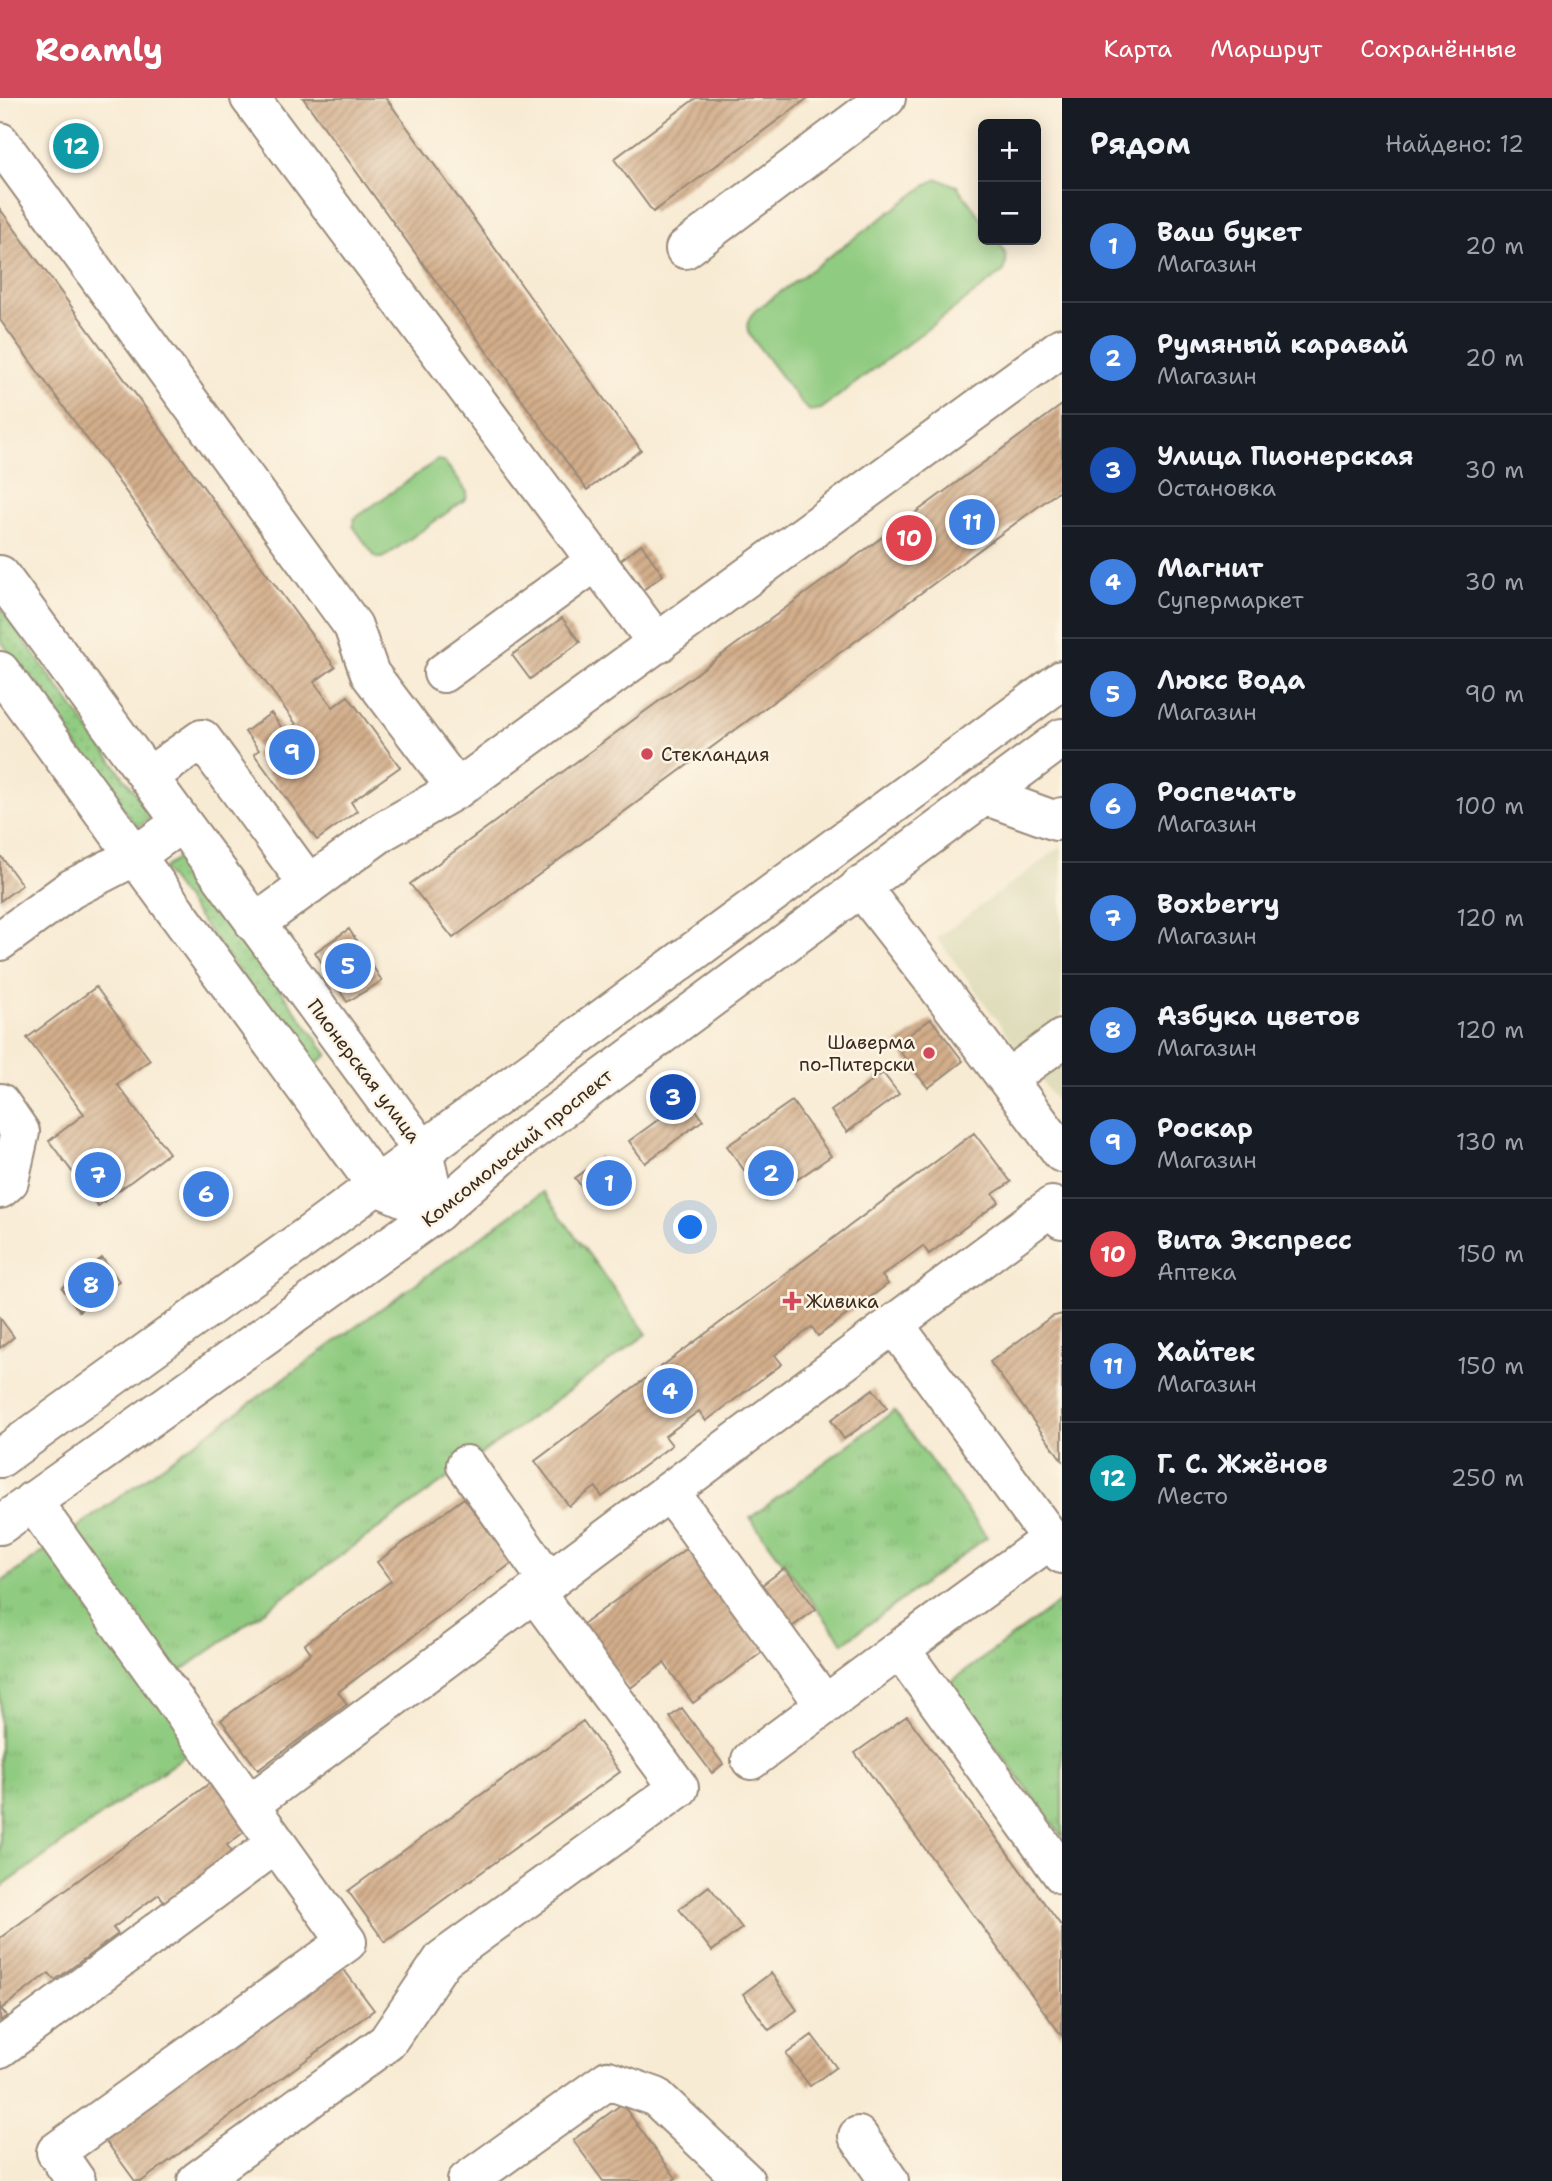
<!DOCTYPE html>
<html lang="ru">
<head>
<meta charset="utf-8">
<style>
	body { margin:0; font-family:"Shantell Sans",sans-serif; background:#242831; color:#f1f3f6 }
	.controls { position:absolute; right:21px; top:21px; display:grid; overflow:hidden; border-radius:10px; box-shadow:0 4px 18px #0003 }
	.controls button { width:63px; height:63px; display:grid; place-items:center; padding:0; border:0; border-bottom:2px solid #363941; background:#171b24; color:#f1f3f6; font:35px sans-serif }
	.you { position:absolute; left:691px; top:1130px; width:24px; height:24px; margin:-18px; border:5px solid #fff; border-radius:50%; background:#1a73e8; box-shadow:0 0 0 10px #1a73e833 }
	.badge { display:grid; place-items:center; width:46px; height:46px; border-radius:50%; background:#d1495b; color:#fff; font-size:23px; font-weight:700 }
	.pin { position:absolute; translate:-50% -50%; border:4px solid #fff; box-shadow:0 2px 7px #0006 }
	.list { margin:0; padding:0; list-style:none }
	h2 { display:flex; justify-content:space-between; align-items:center; height:91px; margin:0; padding:0 28px; font-size:30px }
	h2 small { font-size:23px; font-weight:400; color:#9ea1a6 }
	.list li { display:grid; grid-template-columns:46px 1fr auto; gap:21px; align-items:center; box-sizing:border-box; height:112px; padding:0 28px; border-top:2px solid #363941 }
	.list b { display:block; font-size:26px; white-space:nowrap }
	.list p { margin:0; font-size:23px; white-space:nowrap; color:#9ea1a6 }
	.list em { font-size:23px; font-style:normal; color:#9ea1a6 }
	.map { position:relative; flex:none; width:1062px; height:2083px; overflow:hidden }
	header { display:flex; align-items:center; gap:42px; box-sizing:border-box; height:98px; padding:0 35px; background:#d1495b; color:#fff }
	header strong { font-size:33px }
	nav { display:flex; gap:38px; margin-inline-start:auto; font-size:24px }
	main { display:flex }
	aside { flex:1; background:#171b24 }
	.map>svg:first-child { display:block }
</style>
</head>
<body>
<header>
<strong>Roamly</strong>
<nav><a>Карта</a><a>Маршрут</a><a>Сохранённые</a></nav>
</header>
<main>
<div class="map">
<svg width="1062" height="2083" viewBox="0 0 1062 2083">
	<defs>
		<pattern id="grass-dots" width="8" height="8" patternUnits="userSpaceOnUse" patternTransform="scale(1.75)"><rect width="8" height="8" fill="#8fcb80"/><path d="M2 2h.1M6 6h.1" fill="none" stroke="#7cae6e" stroke-width="1.8" stroke-linecap="round"/></pattern>
		<pattern id="park-tufts" width="24" height="20" patternUnits="userSpaceOnUse" patternTransform="scale(1.75)"><rect width="24" height="20" fill="#8fcb80"/><path d="M3 7l-1-3M5 7V3M7 7l1-3M15 17l-1-3M17 17v-4M19 17l1-3" fill="none" stroke="#7cae6e"/></pattern>
		<pattern id="building-hatch" width="6" height="6" patternUnits="userSpaceOnUse" patternTransform="scale(1.75)"><rect width="6" height="6" fill="#d3ae8b"/><path d="M-1 1l2-2M0 6l6-6M5 7l2-2" fill="none" stroke="#ac8e71"/></pattern>
	</defs>
	<rect width="100%" height="100%" fill="#fcf5e5"/>
	<filter id="ink" filterUnits="userSpaceOnUse"><feTurbulence type="fractalNoise" baseFrequency=".0143" numOctaves="2"/><feDisplacementMap in="SourceGraphic" scale="14" xChannelSelector="R" yChannelSelector="G"/><feConvolveMatrix kernelMatrix="1 2 1 2 8 2 1 2 1" color-interpolation-filters="sRGB"/></filter>
	<filter id="wash" filterUnits="userSpaceOnUse"><feTurbulence type="fractalNoise" baseFrequency=".00686" numOctaves="4" result="noise"/><feDisplacementMap in="SourceGraphic" scale="28" xChannelSelector="R" yChannelSelector="G"/><feGaussianBlur stdDeviation="1.57" result="paint"/><feColorMatrix in="noise" values="0 0 0 0 0 0 0 0 0 0 0 0 0 0 0 0 0 1.4 0 .05"/><feComposite in="paint" operator="in"/></filter>
	<g filter="url(#wash)">
		<rect width="100%" height="100%" fill="#f8ebd4"/>
		<!-- built -->
		<path fill="#dfddbb" d="M1062,748v263l-125,-171z"/>
		<!-- grass -->
		<path fill="url(#grass-dots)" stroke="#657a4f" stroke-width="2" d="M0,509l152,209 -15,12 -137,-188z
			M182,757l146,200 -18,13 -147,-199z"/>
		<!-- park -->
		<path fill="url(#park-tufts)" stroke="#657a4f" stroke-width="2" d="M543,1094l104,142 -484,350 41,58 -204,146v-305z
			M894,1313l93,126 -144,106 -93,-125z
			M1062,1502v237l-113,-154z"/>
		<!-- pitch -->
		<path fill="#8fcb80" stroke="#657a4f" stroke-width="2" d="M938,81l19,7 26,35v19h14c8,11 12,17 7,31l-183,138 -11,2 -7,-6 -54,-71c-4,-10 -1,-17 7,-24l175,-128z
			M437,362l7,1 23,31 -1,7 -83,59h-7l-23,-32 1,-7z"/>
		<g id="blocks">
			<!-- building -->
			<path fill="url(#building-hatch)" d="M303,0h83l255,352 -54,40z
				M696,0h112l-155,114 -39,-53z
				M0,111l335,458 -21,15 19,25 15,-11 52,71 -49,35 6,9 -40,29 -63,-86 5,-4 -14,-18 26,-19 14,19 11,-8 -296,-404z
				M1062,307v84l-609,449 -43,-54z
				M641,446l22,31 -20,15 -22,-30z
				M562,520l18,24 -50,37 -18,-24z
				M0,757l22,30 -22,16z
				M349,831l33,52 -35,21 -32,-50z
				M96,889l54,73 -33,24 52,69 -71,53 -49,-65 35,-27 -57,-76z
				M931,921l32,42 -35,27 -33,-43z
				M883,975l16,21 -52,38 -16,-21z
				M688,1000l15,22 -58,43 -16,-22z
				M792,1003l39,55 -65,45 -39,-55z
				M974,1035l37,49 -18,12 6,8 -70,52 -6,-8 -41,30 6,8 -70,52 -6,-9 -37,28 7,9 -76,57 -7,-10 -34,25 7,9 -70,52 -6,-10 -27,19 -34,-45z
				M603,1060l16,22 -27,20 -17,-22z
				M210,1081l12,15 -21,15 -11,-14z
				M102,1160l17,23 -40,30 -17,-23z
				M1062,1216v146l-72,-98 61,-45z
				M0,1220l14,19 -14,11z
				M873,1291l14,19 -43,31 -13,-19z
				M464,1400l48,65 -174,129 9,12 -89,66 -37,-50 90,-67 -6,-9 86,-63 -14,-19z
				M688,1449l77,103 -72,53 -29,-40 -35,26 -47,-64z
				M785,1470l31,41 -31,23 -31,-41z
				M682,1610l41,56 -11,9 -42,-56z
				M907,1618l155,211v109l-207,-283z
				M583,1623l37,51 -235,170 -37,-51z
				M218,1679l35,48 -26,20 6,8 -68,50 -6,-9 -46,34 5,6 -63,46 -6,-7 -48,36 6,7 -7,5v-83z
				M709,1788l33,42 -30,23 -33,-42z
				M336,1861l38,51 -232,171h-7l-35,-48z
				M771,1875l26,37 -28,20 -26,-36z
				M812,1937l24,32 -26,19 -24,-32z
				M622,2006l54,74 -4,3h-69l-30,-41z"/>
		</g>
	</g>
	<g filter="url(#ink)">
		<use href="#blocks" fill-opacity="0" stroke="#9a8a79" stroke-width="2"/>
		<g fill="none" stroke-linecap="round" stroke-linejoin="round">
			<!-- minor casing -->
			<g stroke="#9a8a79" stroke-width="42">
				<path id="minor" d="M250,0l408,546
					M0,44l353,484 17,48 87,115
					M685,151l201,-151
					M0,477l423,576 14,61
					M0,573l377,515 60,26
					M443,575l153,-112
					M148,679l54,-38 107,146
					M984,697l72,26 6,-4
					M860,788l70,90 132,177
					M255,826l128,-93 74,-42 605,-442
					M0,843l71,-52 64,-33 46,-33
					M1007,981l55,-40
					M0,1005l20,29 -11,49 -9,8
					M894,1226l157,215
					M466,1367l83,117
					M670,1394l155,213 75,-56
					M32,1403l315,441 -291,210 20,29
					M1062,1456l-11,-15 -151,110 162,225
					M751,1662l74,-55
					M249,1707l803,-599 10,13
					M0,1950l277,-205
					M858,2038l31,45
					M197,2083l190,-139 56,-83 236,-171 -144,-195
					M467,2083l141,-101 48,17 89,84"/>
			</g>
			<!-- major casing -->
			<g stroke="#9a8a79" stroke-width="42">
				<path id="major" d="M0,1360l309,-223 753,-555
					M0,1427l437,-313 84,-73 541,-401"/>
			</g>
			<!-- minor -->
			<use href="#minor" stroke="#fff" stroke-width="38"/>
			<!-- major -->
			<use href="#major" stroke="#fff" stroke-width="38"/>
		</g>
	</g>
	<!-- markers -->
	<g fill="#d1495b" stroke="#fcf5e5" stroke-width="2.5">
		<circle cx="647" cy="656" r="7"/>
		<circle cx="929" cy="955" r="7"/>
		<path d="M788.5 1192.5h7v7h7v7h-7v7h-7v-7h-7v-7h7z"/>
	</g>
	<g text-anchor="middle" dominant-baseline="central" stroke-width="5" stroke-linejoin="round" paint-order="stroke">
		<!-- poi labels -->
		<g font-size="19" fill="#3b2a1e" stroke="#fcf5e5" text-anchor="start">
			<text x="661" y="656">Стекландия</text>
			<text x="915" y="944" text-anchor="end">Шаверма<tspan x="915" dy="22">по-Питерски</tspan></text>
			<text x="806" y="1203">Живика</text>
		</g>
		<!-- street labels -->
		<g font-size="19" fill="#3b2a1e" stroke="#fcf5e5">
			<text transform="translate(364 973) rotate(53)">Пионерская улица</text>
			<text transform="translate(517 1050) rotate(-39)">Комсомольский проспект</text>
		</g>
	</g>
</svg>
<div class="controls">
<button>+</button>
<button>−</button>
</div>
<div class="you"></div>
<div class="pin badge" style="left:609px;top:1085px;background:#3f7fe0">1</div>
<div class="pin badge" style="left:771px;top:1075px;background:#3f7fe0">2</div>
<div class="pin badge" style="left:673px;top:999px;background:#1a4fb4">3</div>
<div class="pin badge" style="left:670px;top:1293px;background:#3f7fe0">4</div>
<div class="pin badge" style="left:348px;top:868px;background:#3f7fe0">5</div>
<div class="pin badge" style="left:206px;top:1096px;background:#3f7fe0">6</div>
<div class="pin badge" style="left:98px;top:1077px;background:#3f7fe0">7</div>
<div class="pin badge" style="left:91px;top:1187px;background:#3f7fe0">8</div>
<div class="pin badge" style="left:292px;top:654px;background:#3f7fe0">9</div>
<div class="pin badge" style="left:909px;top:440px;background:#e0444e">10</div>
<div class="pin badge" style="left:972px;top:424px;background:#3f7fe0">11</div>
<div class="pin badge" style="left:76px;top:48px;background:#0f9aa8">12</div>
</div>
<aside>
<h2>Рядом<small>Найдено: 12</small></h2>
<ul class="list">
<li><span class="badge" style="background:#3f7fe0">1</span><div><b>Ваш букет</b><p>Магазин</p></div><em>20 m</em></li>
<li><span class="badge" style="background:#3f7fe0">2</span><div><b>Румяный каравай</b><p>Магазин</p></div><em>20 m</em></li>
<li><span class="badge" style="background:#1a4fb4">3</span><div><b>Улица Пионерская</b><p>Остановка</p></div><em>30 m</em></li>
<li><span class="badge" style="background:#3f7fe0">4</span><div><b>Магнит</b><p>Супермаркет</p></div><em>30 m</em></li>
<li><span class="badge" style="background:#3f7fe0">5</span><div><b>Люкс Вода</b><p>Магазин</p></div><em>90 m</em></li>
<li><span class="badge" style="background:#3f7fe0">6</span><div><b>Роспечать</b><p>Магазин</p></div><em>100 m</em></li>
<li><span class="badge" style="background:#3f7fe0">7</span><div><b>Boxberry</b><p>Магазин</p></div><em>120 m</em></li>
<li><span class="badge" style="background:#3f7fe0">8</span><div><b>Азбука цветов</b><p>Магазин</p></div><em>120 m</em></li>
<li><span class="badge" style="background:#3f7fe0">9</span><div><b>Роскар</b><p>Магазин</p></div><em>130 m</em></li>
<li><span class="badge" style="background:#e0444e">10</span><div><b>Вита Экспресс</b><p>Аптека</p></div><em>150 m</em></li>
<li><span class="badge" style="background:#3f7fe0">11</span><div><b>Хайтек</b><p>Магазин</p></div><em>150 m</em></li>
<li><span class="badge" style="background:#0f9aa8">12</span><div><b>Г. С. Жжёнов</b><p>Место</p></div><em>250 m</em></li>
</ul>
</aside>
</main>
</body>
</html>
